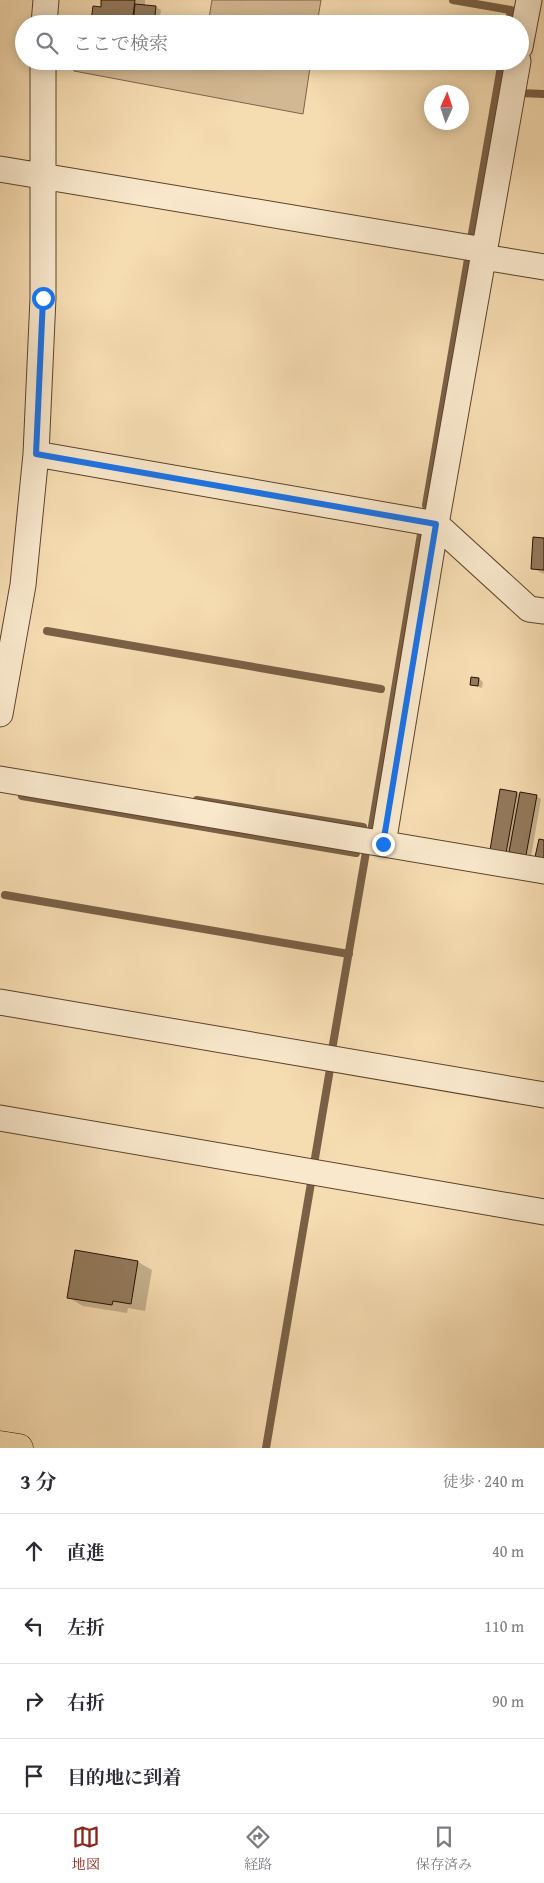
<!DOCTYPE html>
<html lang="ja">
<head>
<meta charset="utf-8">
<style>
	body { margin:0; font-family:"Gentium Book Plus","Noto Serif JP",serif; background:#f2f2f3; color:#2b2b33 }
	.compass { position:absolute; left:424px; top:85px; width:45px; height:45px; border-radius:50%; background:#fff; box-shadow:0 2px 12px #0003; rotate:3deg }
	.stop { position:absolute; width:15px; height:15px; margin:-11px; border:4px solid #1a73e8; border-radius:50%; background:#fff }
	.stop.end { background:#1a73e8; border-color:#fff; box-shadow:0 1px 5px #0008 }
	.list { margin:0; padding:0; list-style:none }
	h2 { display:flex; justify-content:space-between; align-items:center; height:65px; margin:0; padding:0 20px; font-size:21px }
	h2 small { font-size:16px; font-weight:400; color:#7c7c81 }
	.list li { display:grid; grid-template-columns:32px 1fr auto; gap:15px; align-items:center; box-sizing:border-box; height:75px; padding:0 20px; border-top:1px solid #e1e1e2 }
	.list b { display:block; font-size:19px; white-space:nowrap }
	.list em { font-size:16px; font-style:normal; color:#7c7c81 }
	.icon { flex:none; width:28px; height:28px; fill:none; stroke:currentColor; stroke-width:2; stroke-linecap:round; stroke-linejoin:round }
	.map { position:relative; flex:none; width:544px; height:1448px; overflow:hidden }
	.search { position:absolute; background:#fff; box-shadow:0 2px 12px #0003; left:15px; right:15px; top:15px; height:55px; display:flex; align-items:center; gap:12px; box-sizing:border-box; padding:0 18px; border-radius:28px; color:#7c7c81; font-size:19px }
	.sheet { height:365px; background:#fff }
	nav { display:flex; justify-content:space-around; align-items:center; box-sizing:border-box; height:70px; border-top:1px solid #e1e1e2; background:#fff; font-size:14px; color:#7c7c81 }
	nav a { display:grid; justify-items:center; gap:2px }
	nav .on { color:#8f2418 }
	.map>svg:first-child { display:block }
</style>
</head>
<body>
<div class="map">
<svg width="544" height="1448" viewBox="0 0 544 1448">
	<rect width="100%" height="100%" fill="#f6dcb1"/>
	<filter id="stains"><feTurbulence type="fractalNoise" baseFrequency=".004" numOctaves="4"/><feColorMatrix values="0 0 0 0 .2 0 0 0 0 .09 0 0 0 0 .02 0 0 0 .5 -.17"/></filter>
	<radialGradient id="worn" r=".72"><stop offset=".6" stop-color="#630" stop-opacity="0"/><stop offset="1" stop-color="#630" stop-opacity=".3"/></radialGradient>
	<!-- green -->
	<path fill="#d3b993" stroke="#7e644a" d="M212,0h109l-4,24h-109z
		M74,61h237l-8,53 -229,-43z"/>
	<!-- shadow -->
	<path fill="#0003" d="M103,0h42v6l11,1 5,3 -2,14h-60l-7,-4 10,-12z
		M544,540v34l-12,-6z
		M479,679l4,3 -1,6 -10,-3z
		M517,793l4,2 15,1 5,3 -10,58 -19,-5 -1,3 -15,-3z
		M138,1262l14,8 -7,41 -17,-3 -1,5 -44,-7 -14,-8z"/>
	<g fill="none" stroke-linecap="round" stroke-linejoin="round">
		<!-- stream -->
		<path stroke="#7a6046" stroke-width="8" d="M453,0l58,10 -3,14
			M520,93l24,1
			M471,239l31,-178
			M426,505l42,-246
			M47,631l334,58
			M22,796l334,57
			M197,800l166,27
			M371,832l50,-298
			M5,895l344,59
			M332,1050l34,-198
			M314,1164l16,-95
			M266,1448l45,-265"/>
	</g>
	<!-- building -->
	<path fill="#937a5c" stroke="#280f00" d="M101,0h34l-3,24 -41,-3 2,-15 8,1z
		M135,4l21,2 -2,18h-21z
		M533,537l11,1v32l-13,-1z
		M471,677l8,1 -1,8 -8,-1z
		M500,789l17,3 -11,61 -16,-3z
		M520,792l17,3 -11,60 -17,-3z
		M539,839l5,1v18l-9,-1z
		M75,1250l63,11 -7,43 -18,-3 -1,4 -45,-7z"/>
	<g fill="none" stroke-linecap="round" stroke-linejoin="round">
		<!-- minor casing -->
		<g stroke="#5c422c" stroke-width="27">
			<path id="minor" d="M44,24l2,-24
				M520,47l9,-47
				M0,169l484,81
				M483,257l61,10
				M36,454l400,70 93,85 15,2
				M0,714l23,-129 13,-131 7,-156v-237
				M0,779l544,92
				M383,844l53,-320 82,-463
				M0,1002l544,93
				M0,1118l544,94"/>
		</g>
		<!-- major casing -->
		<g stroke="#280f00" stroke-width="29">
			<path id="major" d="M0,1445l19,3"/>
		</g>
		<!-- minor -->
		<use href="#minor" stroke="#f9e8cc" stroke-width="25"/>
		<!-- major -->
		<use href="#major" stroke="#f6dcb1" stroke-width="28"/>
	</g>
	<g fill="none" stroke-linecap="round" stroke-linejoin="round">
		<!-- route -->
		<path stroke="#1a73e8" stroke-width="6" d="M43,298l-7,156 400,70 -53,320"/>
	</g>
	<rect width="100%" height="100%" filter="url(#stains)"/>
	<rect width="100%" height="100%" fill="url(#worn)"/>
</svg>
<svg class="compass" viewBox="-18 -18 36 36"><path d="M0-13l5 13h-10z" fill="#e53935"/><path d="M0 13l5-13h-10z" fill="#7c7c81"/></svg>
<div class="stop" style="left:43px;top:298px"></div>
<div class="stop end" style="left:383px;top:844px"></div>
<div class="search"><svg class="icon" aria-label="search" viewBox="0 0 24 24"><circle cx="10" cy="10" r="6"/><path d="M15 15l6 6"/></svg>ここで検索</div>
</div>
<section class="sheet">
<h2>3 分<small>徒歩 · 240 m</small></h2>
<ul class="list">
<li><svg class="icon" aria-label="ahead" viewBox="0 0 24 24"><path d="M12 20V5M6 11l6-6 6 6"/></svg><div><b>直進</b></div><em>40 m</em></li>
<li><svg class="icon" aria-label="left" viewBox="0 0 24 24"><path d="M17 20v-9H6M10 6l-5 5 5 5"/></svg><div><b>左折</b></div><em>110 m</em></li>
<li><svg class="icon" aria-label="right" viewBox="0 0 24 24"><path d="M7 20v-9h11M14 6l5 5-5 5"/></svg><div><b>右折</b></div><em>90 m</em></li>
<li><svg class="icon" aria-label="arrive" viewBox="0 0 24 24"><path d="M6 21V4h12l-3 4 3 4H6"/></svg><div><b>目的地に到着</b></div></li>
</ul>
</section>
<nav>
<a class="on"><svg class="icon" aria-label="map" viewBox="0 0 24 24"><path d="M3 6l6-2 6 2 6-2v14l-6 2-6-2-6 2zM9 4v14M15 6v14"/></svg>地図</a>
<a><svg class="icon" aria-label="directions" viewBox="0 0 24 24"><path d="M12 3l9 9-9 9-9-9zM9 14v-3h6M13 9l2 2-2 2"/></svg>経路</a>
<a><svg class="icon" aria-label="saved" viewBox="0 0 24 24"><path d="M7 4h10v16l-5-4-5 4z"/></svg>保存済み</a>
</nav>
</body>
</html>
